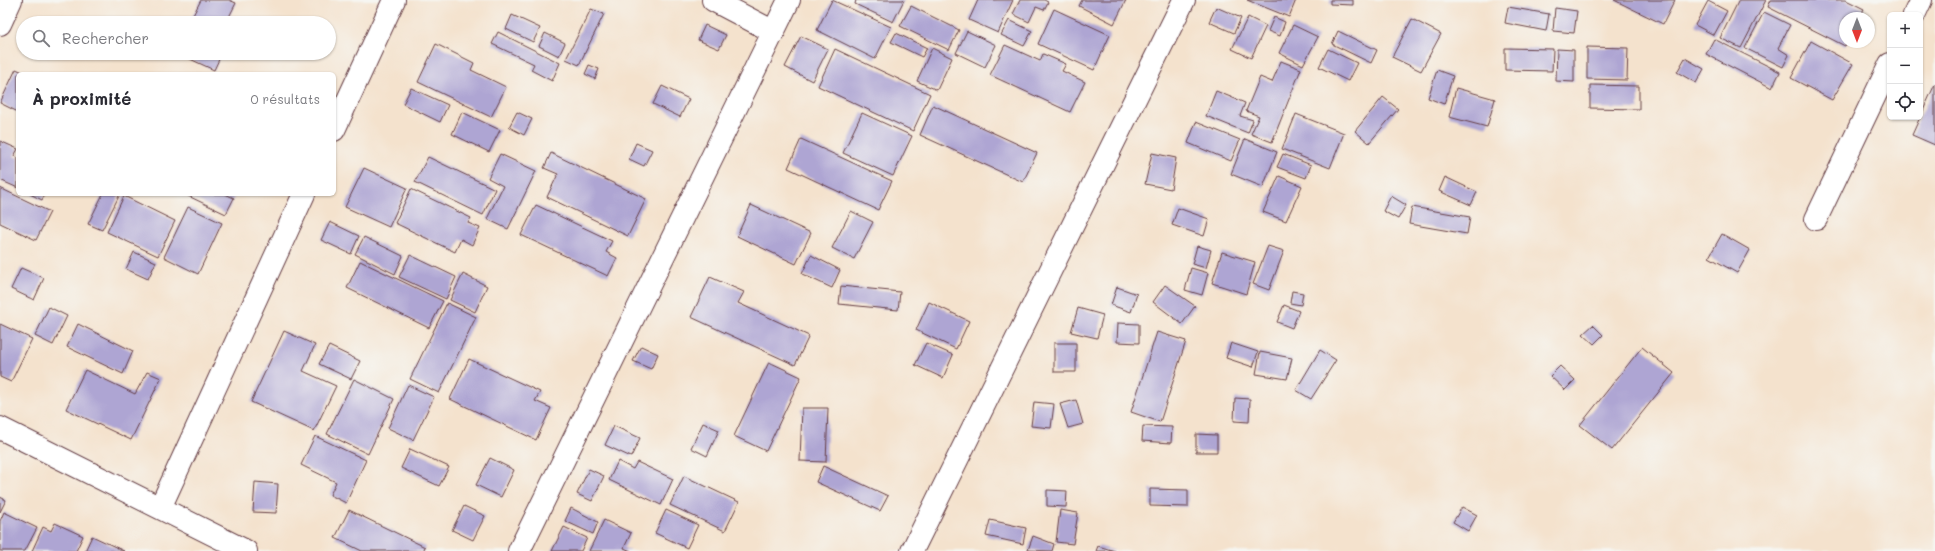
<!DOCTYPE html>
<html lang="fr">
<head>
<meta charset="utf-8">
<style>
	body { margin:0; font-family:Mali,sans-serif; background:#f7f7f7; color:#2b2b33 }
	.controls { position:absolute; right:12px; top:12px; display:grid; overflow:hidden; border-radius:6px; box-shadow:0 1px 3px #0004 }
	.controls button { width:36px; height:36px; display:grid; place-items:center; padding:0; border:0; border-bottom:1px solid #e1e1e2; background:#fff; color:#2b2b33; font:20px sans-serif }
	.compass { position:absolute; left:1839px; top:12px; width:36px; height:36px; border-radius:50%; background:#fff; box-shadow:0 1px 3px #0004; rotate:180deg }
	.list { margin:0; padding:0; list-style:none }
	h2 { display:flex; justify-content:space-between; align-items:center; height:52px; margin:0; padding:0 16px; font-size:17px }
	h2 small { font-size:13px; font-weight:400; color:#7c7c81 }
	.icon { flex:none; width:22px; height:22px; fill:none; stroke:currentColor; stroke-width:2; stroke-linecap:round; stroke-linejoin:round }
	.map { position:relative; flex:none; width:1935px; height:551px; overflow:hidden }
	.search { position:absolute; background:#fff; box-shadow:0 1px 3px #0004; left:16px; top:16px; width:320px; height:44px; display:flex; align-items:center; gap:10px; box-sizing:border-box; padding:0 14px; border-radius:22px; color:#7c7c81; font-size:15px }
	.panel { position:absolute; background:#fff; box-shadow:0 1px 3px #0004; left:16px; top:72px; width:320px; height:124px; border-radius:6px }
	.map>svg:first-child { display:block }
</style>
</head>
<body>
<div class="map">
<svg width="1935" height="551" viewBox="0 0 1935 551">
	<rect width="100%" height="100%" fill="#f6f6f2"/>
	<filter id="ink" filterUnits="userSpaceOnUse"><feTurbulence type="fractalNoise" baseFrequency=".025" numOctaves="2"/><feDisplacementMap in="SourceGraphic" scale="8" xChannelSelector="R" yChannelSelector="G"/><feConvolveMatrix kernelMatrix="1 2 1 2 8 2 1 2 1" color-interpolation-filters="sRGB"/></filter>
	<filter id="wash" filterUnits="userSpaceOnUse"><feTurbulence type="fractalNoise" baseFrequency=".012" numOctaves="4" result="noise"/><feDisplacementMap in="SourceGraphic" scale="16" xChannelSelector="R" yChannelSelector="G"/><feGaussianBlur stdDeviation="0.9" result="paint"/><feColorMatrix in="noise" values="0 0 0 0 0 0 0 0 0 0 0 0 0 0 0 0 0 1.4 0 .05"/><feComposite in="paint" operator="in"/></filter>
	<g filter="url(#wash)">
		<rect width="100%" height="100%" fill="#f4e2cd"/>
		<g id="blocks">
			<!-- building -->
			<path fill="#aea5d3" d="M201,0h28l7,3 -10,20h-37z
				M832,0l59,27 -16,32 -58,-29z
				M856,0h48l-11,22 -38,-18z
				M978,0h35l-15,33 -29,-13z
				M1020,0h24l4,2 -4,8 -8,-3 -7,15 -16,-8z
				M1082,0h44l-12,24 -35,-18z
				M1247,0h49l-7,17z
				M1330,0h23v5l-23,-1z
				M1614,0h61l-12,24z
				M1739,0h27l-25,48 -21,-10z
				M1771,0h75l18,9 -5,9h-14v24h2l-2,4 -77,-39z
				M1708,1l19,10 -13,24 -19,-10z
				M911,6l48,24 -10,20 -49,-24z
				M1216,7l25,11 -7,15 -25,-11z
				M1508,7l41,7 -3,17 -41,-8z
				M1555,8l22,3 -3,22 -21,-2z
				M591,9l13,5 -25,51 -13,-6z
				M1054,9l56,26 -16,35 -56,-26z
				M1764,12l26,13 -12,23 11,7 -6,12 -38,-19z
				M512,15l28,13 -7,14 -27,-13z
				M1248,17l18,9 -15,32 -19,-9z
				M1274,17l11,5 -5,14 -12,-5z
				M1412,19l29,15 -20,37 -29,-14z
				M1009,20l23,11 -8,15 -23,-11z
				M705,25l21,10 -7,14 -21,-9z
				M1293,25l25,12 -15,28 -24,-12z
				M967,31l29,14 -11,22 -29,-14z
				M1338,31l39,19 -6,13 -39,-19z
				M498,32l62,31 -8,18 -21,-11 3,-6 -42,-20z
				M545,33l20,10 -6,13 -20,-10z
				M896,33l31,15 -5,9 -31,-15z
				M801,36l27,13 -16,32 -27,-14z
				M1714,39l66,33 -8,16 -66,-34z
				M1811,41l42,23 -21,36 -41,-22z
				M436,44l38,19 -3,7 35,17 -15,30 -73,-35z
				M1005,45l35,16 3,-7 23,10 -4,7 23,11 -15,30 -80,-37z
				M1587,47l41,1 -1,32 -40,-1z
				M932,48l20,10 -15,32 -20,-9z
				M1505,48l48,1 -1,22 -47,-1z
				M835,49l95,45 -17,37 -95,-45z
				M1328,49l29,14 -9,18 -29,-14z
				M1557,49l17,1v32l-18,-1z
				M177,53h45l-8,17z
				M1685,58l19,11 -8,14 -19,-11z
				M1281,61l20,8 -29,73 -21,-8 8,-18 -13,-5 14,-34 12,5z
				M589,65l10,4 -4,10 -10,-5z
				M16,69l11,5h-9v38l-18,-9z
				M1437,70l16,6 -9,28 -16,-6z
				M1935,84v61l-23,-10z
				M1590,85l49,1v23l-49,-1z
				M662,86l27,13 -9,18 -27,-13z
				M411,88l37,17 -8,17 -37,-18z
				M1456,88l39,11 -8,28 -38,-10z
				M1216,91l29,12 -5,13 13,4 -5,13 -42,-17z
				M1383,97l15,12 -29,34 -14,-12z
				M933,105l104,48 -14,29 -103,-47z
				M462,112l38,18 -11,22 -37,-18z
				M517,112l15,7 -8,16 -15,-8z
				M862,113l50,23 -19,40 -50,-23z
				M1296,114l48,19 -14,35 -48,-19z
				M1196,122l44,18 -9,21 -43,-18z
				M801,139l91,42 -14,29 -90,-42z
				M1245,139l32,13 -14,35 -32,-13z
				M0,141l18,8 -4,7 4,2v30l-18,-8z
				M636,143l16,7 -8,16 -15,-7z
				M551,153l95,46 -18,37 -81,-39 11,-23 -14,-6z
				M1152,153l24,5 -5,31 -26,-5z
				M500,154l36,17 -28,58 -21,-10 16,-33 -15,-8z
				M1283,154l28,11 -5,13 -29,-11z
				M428,157l67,32 -12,26 -68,-33z
				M364,168l43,20 -18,39 -44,-20z
				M1279,176l23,10 -16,35 -23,-9z
				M1445,177l32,15 -6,13 -32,-14z
				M0,188l50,24 -14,28 -36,-17z
				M411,189l60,29 -3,5 12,5 -8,17 -11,-6 -6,13 -60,-29z
				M30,194h15l-3,6z
				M103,194h17l-18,36 -14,-6z
				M184,194h41l9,4 -8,16z
				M124,196l51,25 -17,35 -51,-24z
				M1391,196l15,9 -8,14 -15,-8z
				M536,205l76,36 -6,11 11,6 -9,18 -87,-41z
				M751,205l60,28 -15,31 -59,-28z
				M188,207l34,16 -24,51 -34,-17z
				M1412,207l58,10 -3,17 -58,-10z
				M1178,208l31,11 -5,17 -32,-11z
				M851,211l22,11 -19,37 -22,-11z
				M330,222l29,14 -8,18 -30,-14z
				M1722,234l28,16 -13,23 -28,-16z
				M364,237l39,19 -8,18 -40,-20z
				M1197,246l14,4 -5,18 -14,-4z
				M1268,246l16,5 -15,39 -16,-6z
				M134,252l22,10 -8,17 -22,-10z
				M1222,252l33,10 -9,32 -34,-11z
				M410,255l46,22 -10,22 -47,-22z
				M811,255l29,15 -8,18 -30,-14z
				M360,261l83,40 -14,27 -82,-40z
				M21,268l23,10 -10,22 -23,-11z
				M1191,268l17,5 -6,22 -17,-5z
				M463,274l24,12 -12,26 -25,-12z
				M710,277l34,15 -6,11 71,33 -14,29 -104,-48z
				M1165,285l30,21 -13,18 -29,-22z
				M841,286l59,6 -2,18 -59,-6z
				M1117,287l20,7 -6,18 -20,-7z
				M1292,291l11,2 -2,12 -11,-2z
				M929,302l40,19 -13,28 -40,-19z
				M447,303l29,14 -37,76 -29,-14z
				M1284,305l15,6 -7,17 -15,-6z
				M49,307l18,9 -14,29 -18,-9z
				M1078,308l25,7 -6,23 -26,-6z
				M1118,323l21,1v19l-22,-1z
				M0,324l32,15 -21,43 -11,-5z
				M78,324l55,27 -10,23 -56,-27z
				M1593,325l10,10 -9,9 -11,-10z
				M284,331l31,14 -12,26 33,15 -22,45 -63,-29z
				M1157,332l29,9 -26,81 -29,-10z
				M926,343l27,12 -10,23 -28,-13z
				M1054,343h22v29h-22z
				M1231,343l27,9 -5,15 -27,-9z
				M329,346l31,15 -9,18 -32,-15z
				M641,346l17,8 -7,15 -18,-8z
				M1642,347l32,26 -62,77 -32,-25z
				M1320,350l16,10 -25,39 -15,-9z
				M1260,352l32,6 -5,21 -31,-5z
				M469,359l71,33 -5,9 16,7 -15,32 -86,-41z
				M769,362l32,15 -35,74 -32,-15z
				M1560,366l15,14 -10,10 -15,-14z
				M85,370l50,24 12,-22 14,6 -30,62 -65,-31z
				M354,379l40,20 -26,55 -41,-20z
				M408,385l26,12 -21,43 -25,-12z
				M1235,398l15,1 -1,23 -15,-1z
				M1076,400l7,24 -15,4 -8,-24z
				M1034,402l20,2 -3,24 -20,-2z
				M802,408h26l-2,54 -26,-1z
				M703,423l16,7 -12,26 -16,-8z
				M614,426l26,12 -9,19 -26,-12z
				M1143,426l29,1 -1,16 -29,-2z
				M1196,434l21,1v17h-21z
				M315,436l51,24 -20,43 -16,-8 6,-13 -35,-17z
				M410,449l39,18 -10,19 -38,-18z
				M490,458l24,12 -13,27 -25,-12z
				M618,461l15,8 4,-7 36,17 -12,26 -52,-25z
				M823,466l65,30 -8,15 -64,-29z
				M589,469l15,7 -12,25 -15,-7z
				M684,476l55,26 -14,29 -55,-26z
				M255,482l23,2 -2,29 -23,-1z
				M1150,489l38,1v17l-38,-1z
				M1047,490l20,1 -1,16 -19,-1z
				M0,497l6,3 -6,12z
				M464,506l21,10 -12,24 -21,-10z
				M1462,507l15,8 -9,16 -15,-9z
				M571,508l27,14 -5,12 -28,-13z
				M349,510l76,37 -2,4h-61l-27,-13z
				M666,510l32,15 -11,23 -32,-15z
				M1060,510l18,3 -5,31 -17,-2z
				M4,512l33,16 -12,23h-25v-30z
				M604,520l27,13 -7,15 7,3h-42z
				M990,520l36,8 -3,16 -37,-8z
				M55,523l28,13 -7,15h-44l11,-24 8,4z
				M564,527l23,11 -6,13h-29z
				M92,536l32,15h-39z
				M1033,536l21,8 -2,7 -24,-1z
				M1098,546l17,5h-19z"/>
		</g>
	</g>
	<g filter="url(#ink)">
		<use href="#blocks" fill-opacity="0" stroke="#643c43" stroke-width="1"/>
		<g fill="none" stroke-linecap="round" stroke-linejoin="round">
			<!-- minor casing -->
			<g stroke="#643c43" stroke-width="24">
				<path id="minor" d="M713,0l61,32
					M1914,15l7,-15
					M0,24l11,-24
					M334,130l60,-130
					M1816,219l74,-155
					M0,428l246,123
					M160,508l144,-314
					M519,551l270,-551
					M912,551l272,-551"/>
			</g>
			<!-- minor -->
			<use href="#minor" stroke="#fff" stroke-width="22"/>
		</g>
	</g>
</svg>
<div class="controls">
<button>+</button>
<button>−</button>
<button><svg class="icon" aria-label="locate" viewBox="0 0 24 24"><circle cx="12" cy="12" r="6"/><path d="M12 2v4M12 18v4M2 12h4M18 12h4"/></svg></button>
</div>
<svg class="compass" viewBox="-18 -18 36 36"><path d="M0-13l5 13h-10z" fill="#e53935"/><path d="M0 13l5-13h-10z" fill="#7c7c81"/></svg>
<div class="search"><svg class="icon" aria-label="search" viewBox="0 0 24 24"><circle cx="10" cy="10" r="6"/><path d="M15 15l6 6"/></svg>Rechercher</div>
<section class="panel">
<h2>À proximité<small>0 résultats</small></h2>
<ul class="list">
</ul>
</section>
</div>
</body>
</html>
